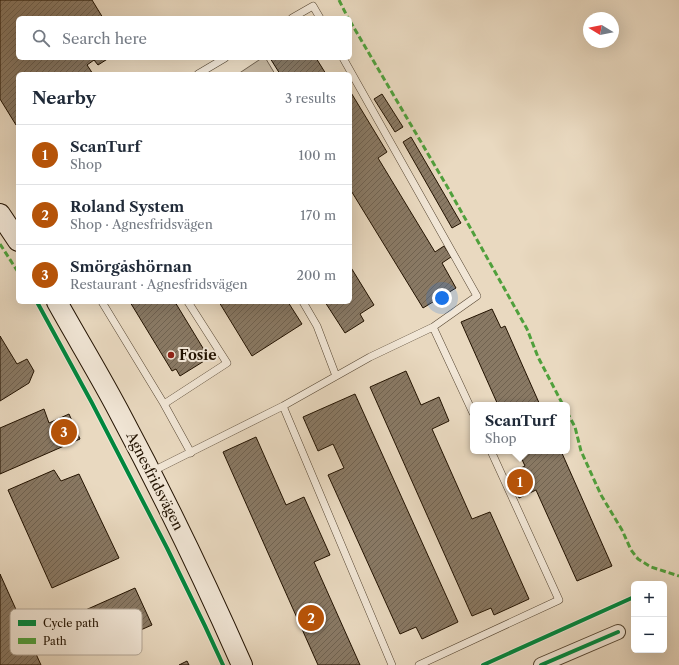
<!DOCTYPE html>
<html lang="en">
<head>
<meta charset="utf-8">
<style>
	body { margin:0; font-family:"Libre Caslon Text",serif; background:#f2f2f3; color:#1f2937 }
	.controls { position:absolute; right:12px; bottom:12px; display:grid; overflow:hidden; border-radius:6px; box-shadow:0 4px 16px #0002 }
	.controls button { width:36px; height:36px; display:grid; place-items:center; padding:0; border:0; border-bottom:1px solid #e0e1e3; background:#fff; color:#1f2937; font:20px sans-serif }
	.compass { position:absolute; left:583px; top:12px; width:36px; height:36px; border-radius:50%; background:#fff; box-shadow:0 4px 16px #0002; rotate:280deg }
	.you { position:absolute; left:442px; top:298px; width:14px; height:14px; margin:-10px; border:3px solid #fff; border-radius:50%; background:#1a73e8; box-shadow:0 0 0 6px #1a73e833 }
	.badge { display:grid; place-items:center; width:26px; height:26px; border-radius:50%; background:#b45309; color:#fff; font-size:13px; font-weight:700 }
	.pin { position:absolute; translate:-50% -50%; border:2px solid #fff; box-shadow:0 1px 4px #0006 }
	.popup { position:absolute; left:470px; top:402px; width:100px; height:52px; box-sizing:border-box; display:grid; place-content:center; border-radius:6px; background:#fff; filter:drop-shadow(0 1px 3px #0005); font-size:13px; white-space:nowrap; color:#747a83 }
	.popup b { font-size:15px; color:#1f2937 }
	.popup::after { content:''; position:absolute; left:50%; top:100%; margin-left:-8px; border:8px solid transparent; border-top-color:#fff }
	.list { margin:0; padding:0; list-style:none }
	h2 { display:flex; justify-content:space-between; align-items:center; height:52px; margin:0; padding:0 16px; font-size:17px }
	h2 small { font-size:13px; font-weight:400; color:#747a83 }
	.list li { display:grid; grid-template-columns:26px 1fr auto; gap:12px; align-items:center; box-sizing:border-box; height:60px; padding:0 16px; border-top:1px solid #e0e1e3 }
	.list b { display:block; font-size:15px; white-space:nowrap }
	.list p { margin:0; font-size:13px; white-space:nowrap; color:#747a83 }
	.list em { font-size:13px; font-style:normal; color:#747a83 }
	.icon { flex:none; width:22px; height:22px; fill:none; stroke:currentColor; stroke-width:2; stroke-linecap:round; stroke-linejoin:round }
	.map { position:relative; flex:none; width:679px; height:665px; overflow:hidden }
	.search { position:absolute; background:#fff; box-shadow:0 4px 16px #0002; left:16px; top:16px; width:336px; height:44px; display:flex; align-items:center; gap:10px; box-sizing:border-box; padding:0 14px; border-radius:6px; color:#747a83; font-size:15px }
	.panel { position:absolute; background:#fff; box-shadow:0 4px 16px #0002; left:16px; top:72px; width:336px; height:232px; border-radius:6px }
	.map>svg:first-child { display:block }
</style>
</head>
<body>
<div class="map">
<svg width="679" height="665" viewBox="0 0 679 665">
	<defs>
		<pattern id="building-hatch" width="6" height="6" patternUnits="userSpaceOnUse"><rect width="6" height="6" fill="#897964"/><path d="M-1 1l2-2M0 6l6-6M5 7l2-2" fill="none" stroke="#706250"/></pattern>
	</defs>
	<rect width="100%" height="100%" fill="#e9d9c0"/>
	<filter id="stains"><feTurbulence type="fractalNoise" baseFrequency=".005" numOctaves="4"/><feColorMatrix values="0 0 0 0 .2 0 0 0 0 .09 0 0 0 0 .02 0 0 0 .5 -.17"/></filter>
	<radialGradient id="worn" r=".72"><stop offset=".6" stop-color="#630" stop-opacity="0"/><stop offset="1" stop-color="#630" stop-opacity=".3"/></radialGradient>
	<!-- green -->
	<path fill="#c7b79f" stroke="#746450" d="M262,58l4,1 9,15h-37z"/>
	<!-- building -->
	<path fill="url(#building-hatch)" stroke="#221200" d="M0,0h92l11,18h-85v40h91l-11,7 -4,-5 -7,5 6,9h-75v49l-2,2 -16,-26z
		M270,58h46l10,16h-46z
		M350,91l37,61 -9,6 57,94 9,-6 7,11 -9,6 14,25 -33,20 -73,-119z
		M382,94l21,33 -8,5 -21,-33z
		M411,137l50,86 -9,5 -49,-86z
		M350,266l24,39 -14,9 4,7 -19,12 -20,-31h25z
		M130,302h45l34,56 -29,18 -4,-7 -4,2z
		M219,302h69l14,22 -50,32z
		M492,309l9,19 4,-2 35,79h-42l-37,-83z
		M0,336l17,28 10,-5 7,12 -5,12 -29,18z
		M406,371l15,34 18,-8 10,24 -17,8 40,90 18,-7 39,87 -35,16 -3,-7 -19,8 -102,-229z
		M355,394l103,228 -36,17 -6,-12 -16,7 -72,-159 16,-7 -11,-24 -15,7 -15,-34z
		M44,409l5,14 20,-9 11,25 -80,35v-46z
		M256,437l30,68 18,-8 26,58 -16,7 46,103h-42l-95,-213z
		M518,451h43l51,115 -35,15 -41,-91 -17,8 -11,-24 17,-8z
		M54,470l7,11 18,-7 40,84 -67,30 -44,-98z
		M0,574l41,91h-41z
		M135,588l17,37 -64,28 -16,-37z
		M187,661l2,4h-10z"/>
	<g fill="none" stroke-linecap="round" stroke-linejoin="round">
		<!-- lane casing -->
		<g stroke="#544430" stroke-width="8">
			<path id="lane" d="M292,18l21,-12 7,12
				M343,58l134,238 -44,31
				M198,74l27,-16
				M102,302l62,102 27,49
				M303,302l14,24 19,50
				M164,404l63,-41 -39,-61
				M283,406l109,259
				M151,472l132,-66 87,-49 63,-30 40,86
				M419,665l140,-65 -68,-149"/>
		</g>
		<!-- street casing -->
		<g stroke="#544430" stroke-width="16">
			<path id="street" d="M541,665l77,-33"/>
		</g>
		<!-- secondary casing -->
		<g stroke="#221200" stroke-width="22">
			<path id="secondary" d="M0,214l18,27
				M57,302c20,36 42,72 61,108 45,84 86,169 124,255"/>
		</g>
		<!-- lane -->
		<use href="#lane" stroke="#f1e6d6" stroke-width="7"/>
		<!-- street -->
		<use href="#street" stroke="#f1e6d6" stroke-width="14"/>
		<!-- secondary -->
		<use href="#secondary" stroke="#f1e6d6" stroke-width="20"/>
		<!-- quiet -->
		<path stroke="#50a03c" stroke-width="3" stroke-dasharray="6 3" stroke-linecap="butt" d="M339,0l9,18
			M350,21l98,167 79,141 11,28 25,48
			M0,244l18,28
			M567,412l8,15 6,24 20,44 21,35 9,20 7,9 13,8 28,9"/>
		<!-- cycleway casing -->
		<g stroke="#f1e6d6" stroke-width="6">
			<path id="cycleway" d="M37,302l55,101 75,145 38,78 18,39
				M483,665l151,-68
				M541,665l77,-33"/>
		</g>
		<!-- cycleway -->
		<use href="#cycleway" stroke="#00873e" stroke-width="4"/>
	</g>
	<!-- markers -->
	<circle fill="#8f2418" stroke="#f1e6d6" stroke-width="1.5" cx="171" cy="355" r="4"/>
	<g text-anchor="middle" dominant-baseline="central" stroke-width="4" stroke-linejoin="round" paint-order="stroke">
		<!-- poi labels -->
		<g font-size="14" font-weight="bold" fill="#221200" stroke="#f1e6d6" text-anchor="start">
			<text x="179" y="355">Fosie</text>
		</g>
		<!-- street labels -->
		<g font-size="14" fill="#221200" stroke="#f1e6d6">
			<text transform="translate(155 481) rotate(63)">Agnesfridsvägen</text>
		</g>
	</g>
	<!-- legend -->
	<rect x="10" y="609" width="132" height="46" rx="6" fill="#f1e6d6" stroke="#b3a696" stroke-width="1"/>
	<rect x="18" y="620" width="18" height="6" fill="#00873e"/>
	<rect x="18" y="638" width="18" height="6" fill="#50a03c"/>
	<g font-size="11" fill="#221200">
		<text x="43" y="627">Cycle path</text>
		<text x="43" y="645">Path</text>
	</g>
	<rect width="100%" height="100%" filter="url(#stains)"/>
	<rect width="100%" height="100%" fill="url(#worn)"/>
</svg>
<div class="controls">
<button>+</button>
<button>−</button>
</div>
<svg class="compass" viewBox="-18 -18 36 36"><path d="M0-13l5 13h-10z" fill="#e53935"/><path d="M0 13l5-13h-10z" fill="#747a83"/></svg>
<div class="you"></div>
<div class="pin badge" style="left:520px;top:482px">1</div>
<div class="popup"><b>ScanTurf</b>Shop</div>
<div class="pin badge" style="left:311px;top:618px">2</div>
<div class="pin badge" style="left:64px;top:432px">3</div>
<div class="search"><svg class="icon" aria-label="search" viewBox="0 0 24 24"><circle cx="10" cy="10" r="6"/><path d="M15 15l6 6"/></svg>Search here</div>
<section class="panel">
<h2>Nearby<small>3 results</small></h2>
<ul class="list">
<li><span class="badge">1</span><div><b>ScanTurf</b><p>Shop</p></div><em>100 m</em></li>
<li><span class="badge">2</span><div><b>Roland System</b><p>Shop · Agnesfridsvägen</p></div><em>170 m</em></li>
<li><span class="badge">3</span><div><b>Smörgåshörnan</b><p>Restaurant · Agnesfridsvägen</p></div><em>200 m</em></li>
</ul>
</section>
</div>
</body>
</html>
